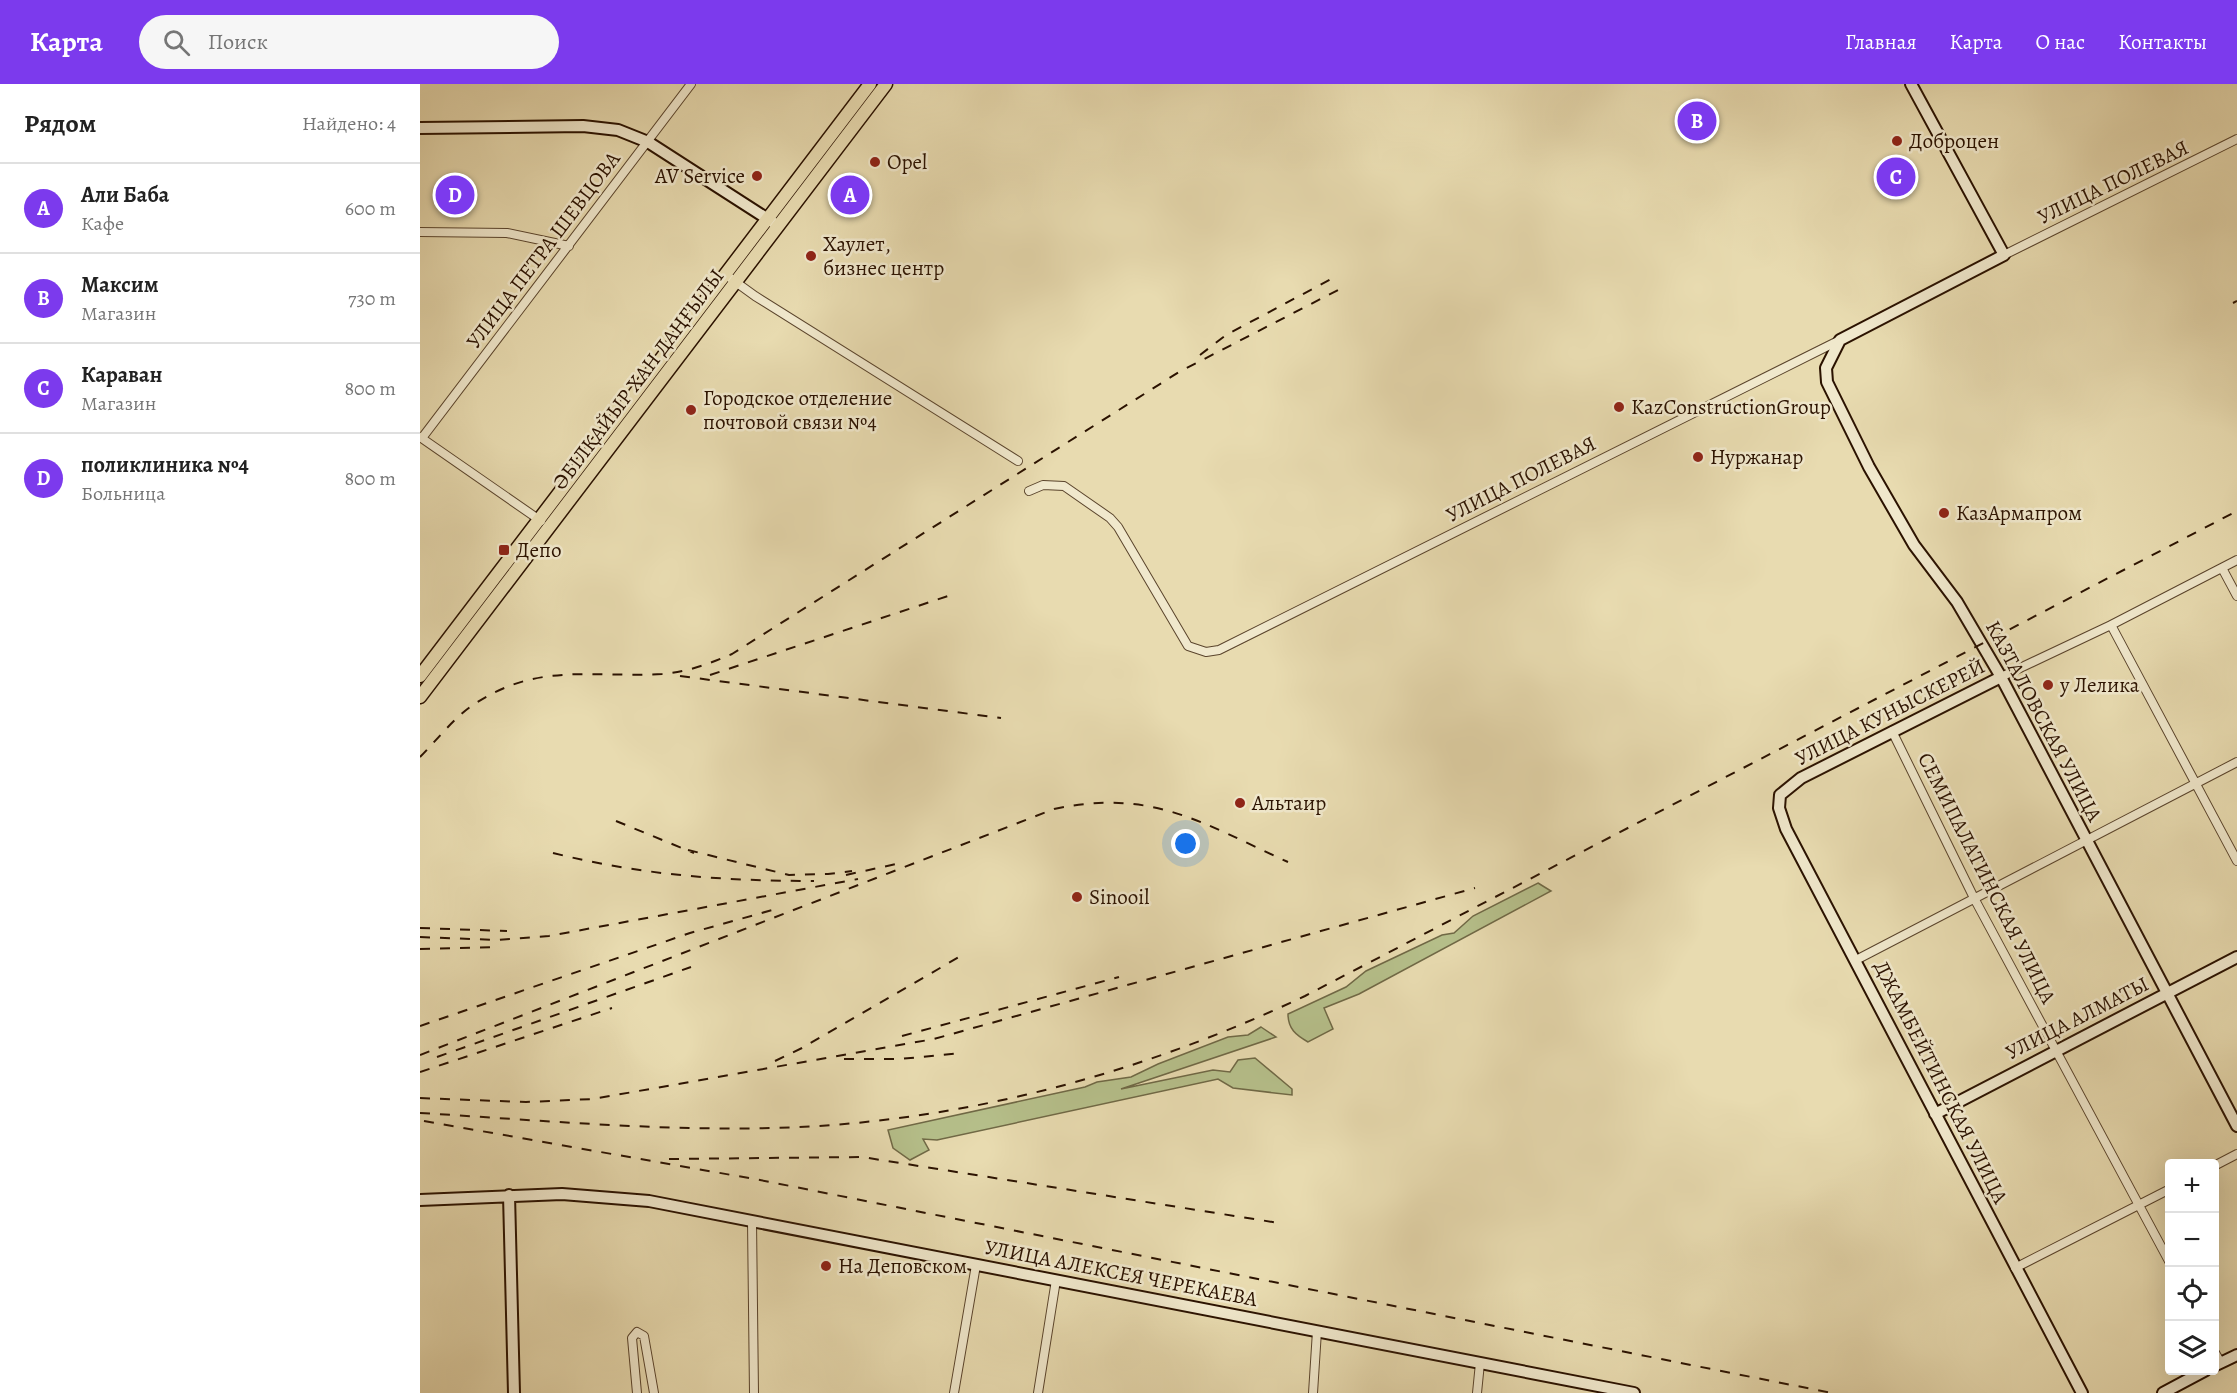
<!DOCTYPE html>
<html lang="ru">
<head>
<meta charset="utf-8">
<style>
	body { margin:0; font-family:Alegreya,serif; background:#f6f6f6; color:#222 }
	.controls { position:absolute; right:18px; bottom:18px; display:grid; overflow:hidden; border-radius:6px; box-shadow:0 6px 24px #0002 }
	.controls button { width:54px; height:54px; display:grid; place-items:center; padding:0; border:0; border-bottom:2px solid #e0e0e0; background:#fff; color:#222; font:30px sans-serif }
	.you { position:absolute; left:766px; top:760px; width:21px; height:21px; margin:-15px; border:4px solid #fff; border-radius:50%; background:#1a73e8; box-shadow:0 0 0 9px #1a73e833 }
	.badge { display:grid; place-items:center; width:39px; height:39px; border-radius:50%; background:#7c3aed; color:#fff; font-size:20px; font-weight:700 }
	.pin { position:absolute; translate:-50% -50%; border:3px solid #fff; box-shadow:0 2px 6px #0006 }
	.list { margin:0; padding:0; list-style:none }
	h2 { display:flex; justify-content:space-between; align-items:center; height:78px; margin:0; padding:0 24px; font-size:26px }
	h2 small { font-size:20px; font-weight:400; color:#767676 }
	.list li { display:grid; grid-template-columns:39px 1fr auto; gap:18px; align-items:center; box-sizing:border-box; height:90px; padding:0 24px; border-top:2px solid #e0e0e0 }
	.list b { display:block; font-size:22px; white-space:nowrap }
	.list p { margin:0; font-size:20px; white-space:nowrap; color:#767676 }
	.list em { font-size:20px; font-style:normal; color:#767676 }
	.icon { flex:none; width:33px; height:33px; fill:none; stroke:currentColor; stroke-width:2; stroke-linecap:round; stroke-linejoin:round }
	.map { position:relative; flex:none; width:1817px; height:1309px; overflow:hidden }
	header { display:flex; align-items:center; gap:36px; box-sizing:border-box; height:84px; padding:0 30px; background:#7c3aed; color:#fff }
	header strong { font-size:28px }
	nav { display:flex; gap:33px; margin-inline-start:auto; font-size:21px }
	.search { width:420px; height:54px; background:#f6f6f6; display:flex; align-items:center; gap:15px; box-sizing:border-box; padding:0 21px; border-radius:33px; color:#767676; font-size:22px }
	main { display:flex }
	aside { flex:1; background:#fff }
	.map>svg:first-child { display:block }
</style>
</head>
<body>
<header>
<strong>Карта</strong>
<div class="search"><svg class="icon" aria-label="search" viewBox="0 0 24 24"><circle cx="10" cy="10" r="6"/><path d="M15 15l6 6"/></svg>Поиск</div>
<nav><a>Главная</a><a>Карта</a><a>О нас</a><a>Контакты</a></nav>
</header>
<main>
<aside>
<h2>Рядом<small>Найдено: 4</small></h2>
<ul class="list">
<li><span class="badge">A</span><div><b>Али Баба</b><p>Кафе</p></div><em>600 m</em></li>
<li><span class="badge">B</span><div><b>Максим</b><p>Магазин</p></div><em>730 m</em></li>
<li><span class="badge">C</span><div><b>Караван</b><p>Магазин</p></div><em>800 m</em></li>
<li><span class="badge">D</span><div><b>поликлиника №4</b><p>Больница</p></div><em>800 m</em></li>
</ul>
</aside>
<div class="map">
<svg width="1817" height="1309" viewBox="0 0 1817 1309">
	<rect width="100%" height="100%" fill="#e8dbb0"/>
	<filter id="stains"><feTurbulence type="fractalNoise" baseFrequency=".00333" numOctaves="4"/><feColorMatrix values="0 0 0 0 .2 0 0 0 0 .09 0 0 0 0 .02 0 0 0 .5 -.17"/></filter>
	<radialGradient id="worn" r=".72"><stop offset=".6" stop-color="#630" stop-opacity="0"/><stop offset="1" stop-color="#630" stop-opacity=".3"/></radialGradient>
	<!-- green -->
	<path fill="#b6c08b" stroke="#706946" stroke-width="1.5" d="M1118,799l13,8 -192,103 -35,14 9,21 -25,13c-12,-7 -20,-13 -20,-28l58,-27 20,-16 76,-36 12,-2 19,-17z
		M841,943l15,10 -155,52 92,-19 17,2 8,-12 17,-2 37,31v6l-59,-7 -15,-9 -281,61 -14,-1 6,11 -19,10 -17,-12 -5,-18 197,-43 12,-5 34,-5 27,-13 70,-27 20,-2z"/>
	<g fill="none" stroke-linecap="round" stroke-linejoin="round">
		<!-- street casing -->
		<g stroke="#5a442c" stroke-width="10">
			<path id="street" d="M0,148l87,1 62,13
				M1584,171l233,-116
				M306,191l29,21 263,165
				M0,353l121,84
				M2,354l269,-354
				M609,407l14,-6 21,1 46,32 8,9 70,119 18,6 13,-2 621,-310
				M1802,484l15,28
				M1691,541l126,236
				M1581,593l110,-52 126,-65
				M1472,647l82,167 196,365
				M1436,876l381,-198
				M1794,1082l23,-12
				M332,1137l2,172
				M1595,1184l155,-79
				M1794,1267l7,12
				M217,1309l-5,-55 5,-6 7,4 10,57
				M534,1309l22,-128
				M618,1309l18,-113
				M893,1309l4,-62
				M1057,1309l3,-30"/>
		</g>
		<!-- secondary casing -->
		<g stroke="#2b1200" stroke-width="14">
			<path id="secondary" d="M1491,0l93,171 -164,85 -14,28 1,14 42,85 45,78 43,57 44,75 236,449
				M0,44l163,-2 35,4 30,12 126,81
				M1581,593l-200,101 -21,17 -1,13 7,21 296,564
				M1515,1030l302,-157
				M89,1111l5,198
				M0,1116l142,-6 87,7 985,192
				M1794,1282l23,-11
				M1743,1309l43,-23"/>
		</g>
		<!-- primary casing -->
		<g stroke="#2b1200" stroke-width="15">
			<path id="primary" d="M0,592l450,-592
				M0,613l466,-613"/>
		</g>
		<!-- street -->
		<use href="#street" stroke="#f0e8cc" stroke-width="8"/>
		<!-- secondary -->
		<use href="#secondary" stroke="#f0e8cc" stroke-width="10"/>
		<!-- primary -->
		<use href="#primary" stroke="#e8dbb0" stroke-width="12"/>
		<!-- rail -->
		<path stroke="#2b1200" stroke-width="2" stroke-dasharray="10 10" stroke-linecap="butt" d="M1813,219l4,-2
			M780,271l26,-20 109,-58
			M290,591l238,-79
			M260,592l321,42
			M0,673c18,-18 35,-41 56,-54 63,-41 117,-25 186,-29 25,-2 47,-10 70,-20l447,-282 161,-83
			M196,737l78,32
			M268,766l101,25 39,-1 24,-3
			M133,769c89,22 169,28 261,28
			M426,791l50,-11
			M0,844l87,3
			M0,853l76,3 53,-4 309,-57
			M0,865l78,-2
			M0,942l270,-93 86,-24
			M482,952l217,-59
			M0,971l634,-246c98,-21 148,14 234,53
			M17,973l254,-90
			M424,975h56l62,-6
			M355,977l27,-13 157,-91
			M0,988l192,-64
			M0,1014l106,4 67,-3 341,-60 541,-151
			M0,1029c118,7 236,18 354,15 185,-5 364,-53 531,-132l932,-485
			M4,1037l336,59 1072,213
			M249,1075l193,-2 417,66"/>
	</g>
	<!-- markers -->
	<g fill="#8f2418" stroke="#f0e8cc" stroke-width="2">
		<circle cx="1477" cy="57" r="6"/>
		<circle cx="455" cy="78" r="6"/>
		<circle cx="337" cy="92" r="6"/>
		<circle cx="391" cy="172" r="6"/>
		<circle cx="1199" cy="323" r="6"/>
		<circle cx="271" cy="326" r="6"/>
		<circle cx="1278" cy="373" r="6"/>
		<circle cx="1524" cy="429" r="6"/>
		<rect x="78" y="460" width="12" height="12" rx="3"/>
		<circle cx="1628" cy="601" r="6"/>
		<circle cx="820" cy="719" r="6"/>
		<circle cx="657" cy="813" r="6"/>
		<circle cx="406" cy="1182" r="6"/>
	</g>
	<g text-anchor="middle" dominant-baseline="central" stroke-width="5" stroke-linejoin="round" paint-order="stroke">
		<!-- poi labels -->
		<g font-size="21" fill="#2b1200" stroke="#f0e8cc" text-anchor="start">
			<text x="1489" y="57">Доброцен</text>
			<text x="467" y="78">Opel</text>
			<text x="325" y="92" text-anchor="end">AV Service</text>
			<text x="403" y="160">Хаулет,<tspan x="403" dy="24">бизнес центр</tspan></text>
			<text x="283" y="314">Городское отделение<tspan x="283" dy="24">почтовой связи №4</tspan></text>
			<text x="1211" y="323">KazConstructionGroup</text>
			<text x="1290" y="373">Нуржанар</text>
			<text x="1536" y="429">КазАрмапром</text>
			<text x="96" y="466">Депо</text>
			<text x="1640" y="601">у Лелика</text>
			<text x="832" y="719">Альтаир</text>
			<text x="669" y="813">Sinooil</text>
			<text x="418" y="1182">На Деповском</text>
		</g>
		<!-- street labels -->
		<g font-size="21" fill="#2b1200" stroke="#f0e8cc">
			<text transform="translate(1693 98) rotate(-26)">УЛИЦА ПОЛЕВАЯ</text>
			<text transform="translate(123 166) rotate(-53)">УЛИЦА ПЕТРА ШЕВЦОВА</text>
			<text transform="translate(218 295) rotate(-53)">ӘБІЛҚАЙЫР ХАН ДАҢҒЫЛЫ</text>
			<text transform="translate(1101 395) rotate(-27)">УЛИЦА ПОЛЕВАЯ</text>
			<text transform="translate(1470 628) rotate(-27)">УЛИЦА КУНЫСКЕРЕЙ</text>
			<text transform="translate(1624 637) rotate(62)">КАЗТАЛОВСКАЯ УЛИЦА</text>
			<text transform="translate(1567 794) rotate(63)">СЕМИПАЛАТИНСКАЯ УЛИЦА</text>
			<text transform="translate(1657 934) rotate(-27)">УЛИЦА АЛМАТЫ</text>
			<text transform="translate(1521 998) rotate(63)">ДЖАМБЕЙТИНСКАЯ УЛИЦА</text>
			<text transform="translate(701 1189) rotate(11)">УЛИЦА АЛЕКСЕЯ ЧЕРЕКАЕВА</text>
		</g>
	</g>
	<rect width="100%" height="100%" filter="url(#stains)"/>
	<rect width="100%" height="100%" fill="url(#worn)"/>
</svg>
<div class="controls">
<button>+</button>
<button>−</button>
<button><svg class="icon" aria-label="locate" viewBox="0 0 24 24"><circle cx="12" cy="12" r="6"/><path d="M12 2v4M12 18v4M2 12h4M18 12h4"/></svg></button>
<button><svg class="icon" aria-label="layers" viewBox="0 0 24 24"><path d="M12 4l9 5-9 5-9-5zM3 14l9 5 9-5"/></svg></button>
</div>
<div class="you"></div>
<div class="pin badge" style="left:430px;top:111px">A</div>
<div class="pin badge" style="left:1277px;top:37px">B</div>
<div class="pin badge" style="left:1476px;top:93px">C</div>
<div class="pin badge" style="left:35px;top:111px">D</div>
</div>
</main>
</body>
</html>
